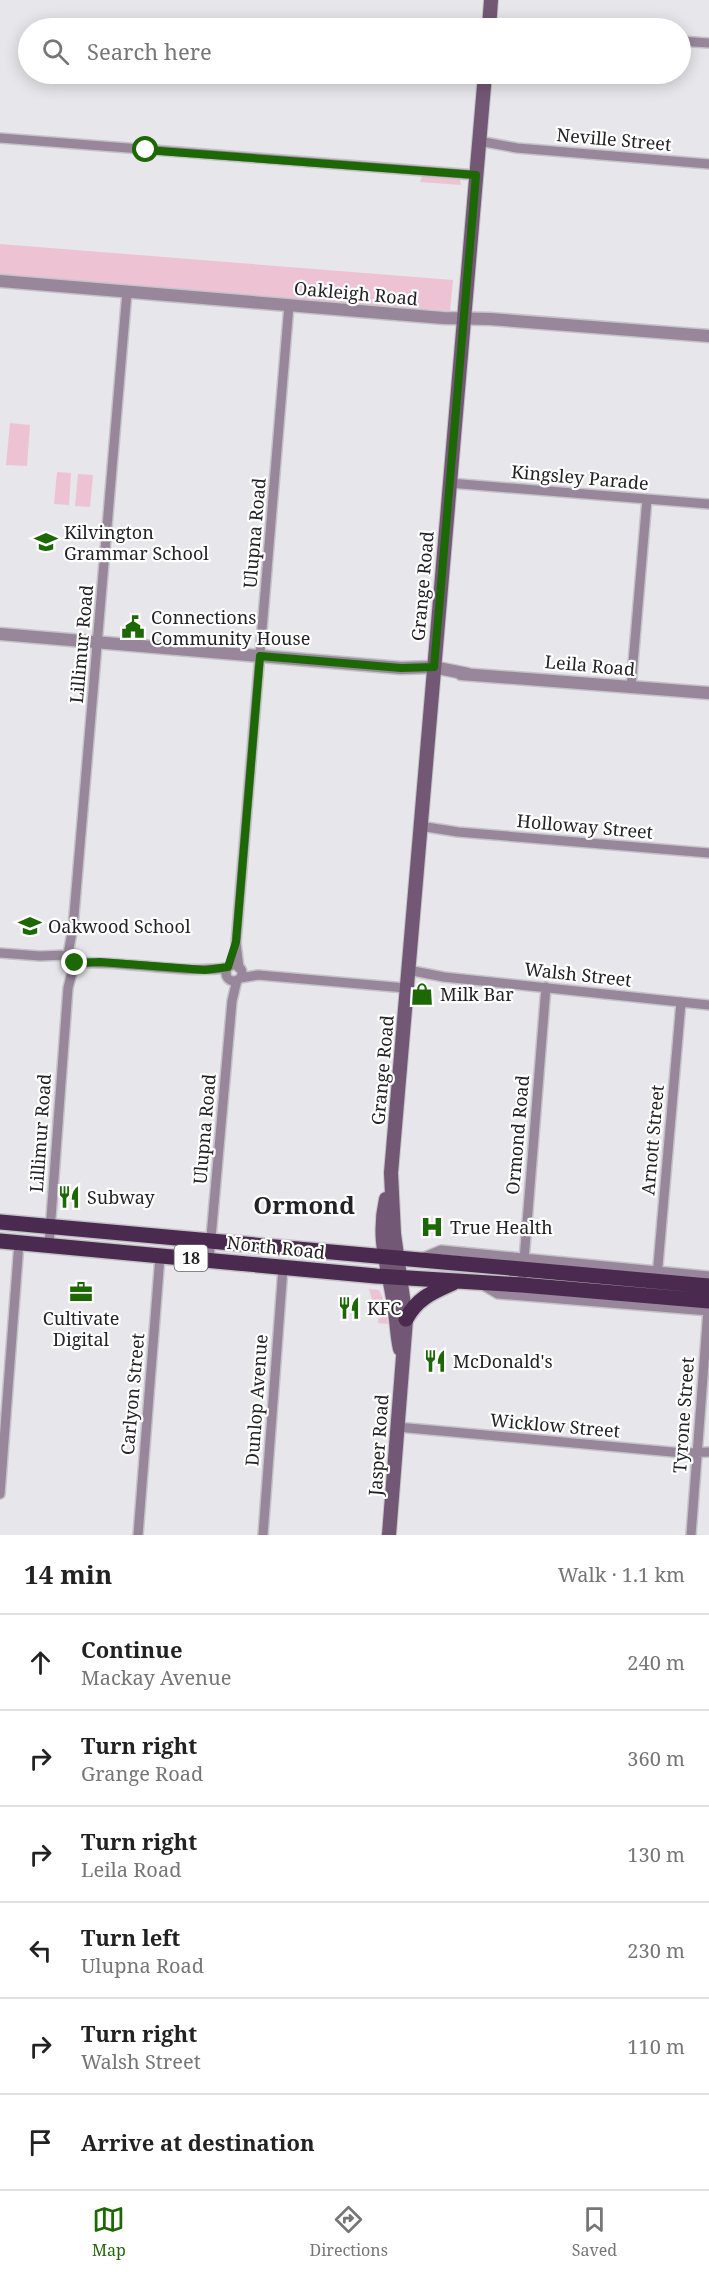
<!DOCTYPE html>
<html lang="en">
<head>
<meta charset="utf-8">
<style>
	body { margin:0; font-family:"Noto Serif",serif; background:#f6f6f6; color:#222 }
	.stop { position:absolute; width:18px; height:18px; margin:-14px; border:4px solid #1c6804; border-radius:50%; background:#fff }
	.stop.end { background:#1c6804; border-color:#fff; box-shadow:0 2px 6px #0008 }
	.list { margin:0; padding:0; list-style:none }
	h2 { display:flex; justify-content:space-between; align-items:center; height:78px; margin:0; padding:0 24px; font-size:26px }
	h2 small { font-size:20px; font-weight:400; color:#767676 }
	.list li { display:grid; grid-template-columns:39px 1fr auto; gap:18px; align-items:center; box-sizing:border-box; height:96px; padding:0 24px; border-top:2px solid #e0e0e0 }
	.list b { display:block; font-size:22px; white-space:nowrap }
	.list p { margin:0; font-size:20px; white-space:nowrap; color:#767676 }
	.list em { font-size:20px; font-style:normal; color:#767676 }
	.icon { flex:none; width:33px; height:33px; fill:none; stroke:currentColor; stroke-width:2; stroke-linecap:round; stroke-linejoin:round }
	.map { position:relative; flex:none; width:709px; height:1535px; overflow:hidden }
	.search { position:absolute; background:#fff; box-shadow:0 3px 15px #0003; left:18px; right:18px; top:18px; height:66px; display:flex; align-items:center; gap:15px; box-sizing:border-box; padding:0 21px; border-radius:33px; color:#767676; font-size:22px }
	.sheet { height:654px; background:#fff }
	nav { display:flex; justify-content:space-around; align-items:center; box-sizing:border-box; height:84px; border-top:2px solid #e0e0e0; background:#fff; font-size:16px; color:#767676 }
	nav a { display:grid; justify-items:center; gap:3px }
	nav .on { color:#1c6804 }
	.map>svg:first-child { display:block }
</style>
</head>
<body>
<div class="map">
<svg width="709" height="1535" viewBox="0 0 709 1535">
	<defs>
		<pattern id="grass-tufts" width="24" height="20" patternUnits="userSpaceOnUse" patternTransform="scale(1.5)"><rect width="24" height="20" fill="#edc3d3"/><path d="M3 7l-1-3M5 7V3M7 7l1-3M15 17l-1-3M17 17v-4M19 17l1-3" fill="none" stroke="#cba7b5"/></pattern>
	</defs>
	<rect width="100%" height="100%" fill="#e7e6ea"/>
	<!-- grass -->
	<path fill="url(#grass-tufts)" d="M422,176l38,3 1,6 -41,-3z"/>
	<!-- park -->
	<path fill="#edc3d3" d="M0,244l453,36 -3,31 -450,-35z
		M10,423l20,2 -3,41 -21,-1z
		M57,472l14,1 -2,32 -15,-1z
		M78,474l15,1 -3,32 -15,-1z
		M369,1289l10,1c6,11 8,22 9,34l-10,-1 2,-22 -8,-1z"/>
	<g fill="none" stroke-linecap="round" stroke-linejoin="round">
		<!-- minor casing -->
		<g stroke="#c4c3c7" stroke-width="12">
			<path id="minor" d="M680,41l29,2
				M0,138l476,37
				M479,141l38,7 192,16
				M449,483l260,21
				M631,687l16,-188
				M420,826l38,6 251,21
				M65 959a6 6 0 1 1 12 0a6 6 0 1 1-12 0Z
				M0,953l40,3 26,-1
				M68,954l5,-27 54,-635
				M75,963c51,-3 102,11 152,5
				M226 973a8 8 0 1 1 16 0a8 8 0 1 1-16 0Z
				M239,968l-3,-25 3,-37 50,-601
				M408,970l36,7 265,28
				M240,978l18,-3 148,13
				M49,1245l19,-257 6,-23
				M422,1258l19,-8 268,26
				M209,1260l23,-259 5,-21
				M657,1277l24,-275
				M481,1284l17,10 211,17
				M522,1285l24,-298
				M397,1427l286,26 26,-1
				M0,1494l19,-251
				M138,1535l22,-279
				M263,1535l20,-267
				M691,1535l18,-238"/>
		</g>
		<!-- tertiary casing -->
		<g stroke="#c4c3c7" stroke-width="15">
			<path id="tertiary" d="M0,281l443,37 47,1 219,17
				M0,634l401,34 32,-1 35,7
				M461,674l248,19"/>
		</g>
		<!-- secondary casing -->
		<g stroke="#c4c3c7" stroke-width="16">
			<path id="secondary" d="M489,28l2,-28
				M386,1199c-10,44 4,71 9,113 2,12 2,24 5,37
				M389,1535l17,-216 -12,-85 -3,-61 94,-1099"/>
		</g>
		<!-- trunk casing -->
		<g stroke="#c4c3c7" stroke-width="18">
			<path id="trunk" d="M0,1222l709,64
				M0,1241l376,35 146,9 187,16
				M406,1319c11,-21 27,-27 47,-36"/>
		</g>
		<!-- minor -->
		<use href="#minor" stroke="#98869a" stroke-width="9"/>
		<!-- tertiary -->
		<use href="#tertiary" stroke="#98869a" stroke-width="12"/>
		<!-- secondary -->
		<use href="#secondary" stroke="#725875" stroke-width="14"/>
		<!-- trunk -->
		<use href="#trunk" stroke="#4b2a4f" stroke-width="15"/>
	</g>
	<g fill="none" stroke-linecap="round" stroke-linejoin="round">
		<!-- route -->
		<path stroke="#1c6804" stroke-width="8" d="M75,963l25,-1 105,8 23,-3 8,-25 24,-286 141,12 33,-1 42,-492 -330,-25"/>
	</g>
	<!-- icons -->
	<defs>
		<g id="school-bare" transform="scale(1.8)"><path d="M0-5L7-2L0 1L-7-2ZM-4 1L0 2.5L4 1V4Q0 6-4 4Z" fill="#1c6804" stroke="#fff" stroke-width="2.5" paint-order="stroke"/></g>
		<g id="civic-bare" transform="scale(1.8)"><path d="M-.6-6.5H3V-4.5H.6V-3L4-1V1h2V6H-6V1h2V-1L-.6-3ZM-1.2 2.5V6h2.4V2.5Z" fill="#1c6804" stroke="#fff" stroke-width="2.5" paint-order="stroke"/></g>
		<g id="shop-bare" transform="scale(1.8)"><path d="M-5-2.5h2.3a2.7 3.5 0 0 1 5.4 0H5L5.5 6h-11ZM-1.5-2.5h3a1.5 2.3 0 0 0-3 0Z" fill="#1c6804" stroke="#fff" stroke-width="2.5" paint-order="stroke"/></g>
		<g id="restaurant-bare" transform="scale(1.8)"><path d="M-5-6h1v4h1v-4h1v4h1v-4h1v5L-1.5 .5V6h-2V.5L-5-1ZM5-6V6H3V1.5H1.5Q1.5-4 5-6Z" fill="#1c6804" stroke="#fff" stroke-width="2.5" paint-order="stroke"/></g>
		<g id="hospital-bare" transform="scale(1.8)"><path d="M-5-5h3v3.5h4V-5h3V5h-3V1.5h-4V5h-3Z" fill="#1c6804" stroke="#fff" stroke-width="2.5" paint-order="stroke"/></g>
		<g id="office-bare" transform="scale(1.8)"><path d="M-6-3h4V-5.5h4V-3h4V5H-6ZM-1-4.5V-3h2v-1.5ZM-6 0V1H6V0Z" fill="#1c6804" stroke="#fff" stroke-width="2.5" paint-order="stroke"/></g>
	</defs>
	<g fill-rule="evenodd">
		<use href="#school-bare" x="46" y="542"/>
		<use href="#civic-bare" x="133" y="627"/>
		<use href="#school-bare" x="30" y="926"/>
		<use href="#shop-bare" x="422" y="994"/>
		<use href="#restaurant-bare" x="69" y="1197"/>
		<use href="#hospital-bare" x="432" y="1227"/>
		<use href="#office-bare" x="81" y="1292"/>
		<use href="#restaurant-bare" x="349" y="1308"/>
		<use href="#restaurant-bare" x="435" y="1361"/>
	</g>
	<g text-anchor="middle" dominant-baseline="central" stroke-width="4.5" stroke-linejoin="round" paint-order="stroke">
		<!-- shield labels -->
		<rect fill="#fff" stroke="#656566" stroke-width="1.5" x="174.5" y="1245" width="33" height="26" rx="4.5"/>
		<g font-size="16" font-weight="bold" fill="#232325">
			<text x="191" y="1258">18</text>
		</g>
		<!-- street labels -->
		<g font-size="18" fill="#232325" stroke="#fff">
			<text transform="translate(614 139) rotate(5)">Neville Street</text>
			<text transform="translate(356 293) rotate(5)">Oakleigh Road</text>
			<text transform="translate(580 477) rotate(5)">Kingsley Parade</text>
			<text transform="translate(254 533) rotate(-85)">Ulupna Road</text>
			<text transform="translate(422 586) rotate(-85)">Grange Road</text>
			<text transform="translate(81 644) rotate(-85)">Lillimur Road</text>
			<text transform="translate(590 665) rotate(5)">Leila Road</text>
			<text transform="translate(585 826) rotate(5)">Holloway Street</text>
			<text transform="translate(578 974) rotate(6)">Walsh Street</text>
			<text transform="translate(382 1070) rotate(-85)">Grange Road</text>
			<text transform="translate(204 1129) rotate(-85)">Ulupna Road</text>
			<text transform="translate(40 1133) rotate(-86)">Lillimur Road</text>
			<text transform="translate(517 1135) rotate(-85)">Ormond Road</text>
			<text transform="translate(652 1140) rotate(-85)">Arnott Street</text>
			<text transform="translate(276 1247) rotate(6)">North Road</text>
			<text transform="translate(132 1394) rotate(-85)">Carlyon Street</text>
			<text transform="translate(256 1400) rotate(-86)">Dunlop Avenue</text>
			<text transform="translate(683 1415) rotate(-86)">Tyrone Street</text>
			<text transform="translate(555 1425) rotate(5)">Wicklow Street</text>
			<text transform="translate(378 1445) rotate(-86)">Jasper Road</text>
		</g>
		<!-- poi labels -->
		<g font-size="18" fill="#232325" stroke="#fff" text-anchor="start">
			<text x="64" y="532">Kilvington<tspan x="64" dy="21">Grammar School</tspan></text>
			<text x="151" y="617">Connections<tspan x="151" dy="21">Community House</tspan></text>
			<text x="48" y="926">Oakwood School</text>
			<text x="440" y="994">Milk Bar</text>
			<text x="87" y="1197">Subway</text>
			<text x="450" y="1227">True Health</text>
			<text x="367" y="1308">KFC</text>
			<text x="81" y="1318" text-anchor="middle">Cultivate<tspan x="81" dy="21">Digital</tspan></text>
			<text x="453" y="1361">McDonald's</text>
		</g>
		<!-- district labels -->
		<g font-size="24" font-weight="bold" fill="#232325" stroke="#fff">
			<text x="304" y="1204">Ormond</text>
		</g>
	</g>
</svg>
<div class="stop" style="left:146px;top:150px"></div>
<div class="stop end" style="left:75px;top:963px"></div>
<div class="search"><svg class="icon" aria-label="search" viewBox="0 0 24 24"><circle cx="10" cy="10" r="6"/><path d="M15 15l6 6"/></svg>Search here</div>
</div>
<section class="sheet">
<h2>14 min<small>Walk · 1.1 km</small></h2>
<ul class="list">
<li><svg class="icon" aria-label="ahead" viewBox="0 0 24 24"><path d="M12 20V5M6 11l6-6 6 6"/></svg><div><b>Continue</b><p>Mackay Avenue</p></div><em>240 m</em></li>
<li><svg class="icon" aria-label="right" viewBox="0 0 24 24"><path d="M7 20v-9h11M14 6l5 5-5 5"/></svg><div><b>Turn right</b><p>Grange Road</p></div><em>360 m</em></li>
<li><svg class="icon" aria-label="right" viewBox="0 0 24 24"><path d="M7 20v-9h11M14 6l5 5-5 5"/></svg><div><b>Turn right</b><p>Leila Road</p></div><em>130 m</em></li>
<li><svg class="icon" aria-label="left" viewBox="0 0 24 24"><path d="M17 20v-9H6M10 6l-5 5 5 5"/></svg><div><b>Turn left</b><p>Ulupna Road</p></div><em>230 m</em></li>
<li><svg class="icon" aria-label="right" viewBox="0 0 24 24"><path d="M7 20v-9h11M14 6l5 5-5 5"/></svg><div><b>Turn right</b><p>Walsh Street</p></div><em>110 m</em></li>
<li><svg class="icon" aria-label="arrive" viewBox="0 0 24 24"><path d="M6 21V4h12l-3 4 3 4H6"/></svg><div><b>Arrive at destination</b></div></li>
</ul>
</section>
<nav>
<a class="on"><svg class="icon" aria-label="map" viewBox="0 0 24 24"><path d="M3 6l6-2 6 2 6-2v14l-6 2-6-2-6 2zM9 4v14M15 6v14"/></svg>Map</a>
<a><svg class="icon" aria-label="directions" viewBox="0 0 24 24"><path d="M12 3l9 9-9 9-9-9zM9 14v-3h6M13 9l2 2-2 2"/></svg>Directions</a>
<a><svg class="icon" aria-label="saved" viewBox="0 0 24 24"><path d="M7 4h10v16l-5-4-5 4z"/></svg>Saved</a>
</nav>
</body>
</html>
